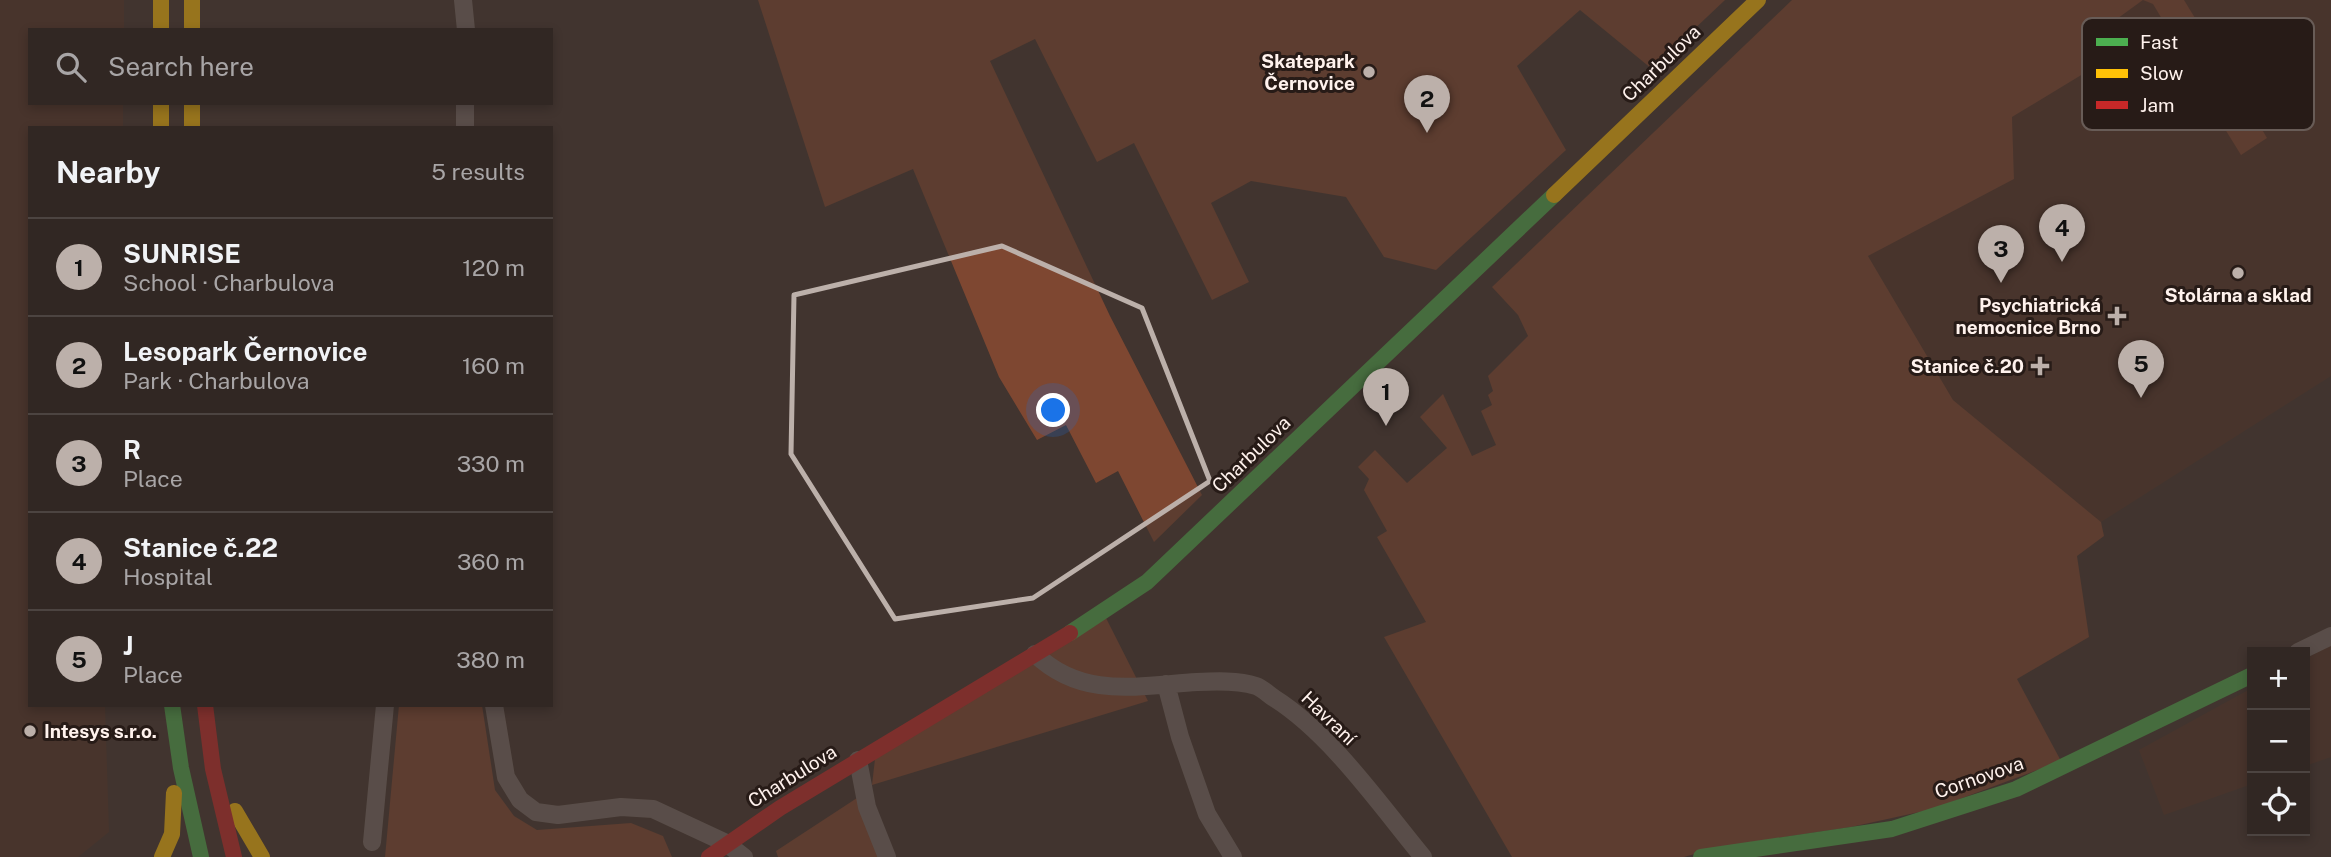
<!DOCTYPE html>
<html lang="en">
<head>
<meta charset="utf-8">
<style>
	body { margin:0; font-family:"Public Sans",sans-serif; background:#3d3330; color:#f1f3f6 }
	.controls { position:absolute; right:21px; bottom:21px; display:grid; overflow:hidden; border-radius:0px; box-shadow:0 4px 10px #0003 }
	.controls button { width:63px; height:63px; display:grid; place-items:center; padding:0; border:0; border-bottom:2px solid #4c4441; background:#312723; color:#f1f3f6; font:35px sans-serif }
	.you { position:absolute; left:1054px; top:411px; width:24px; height:24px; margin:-18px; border:5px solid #fff; border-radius:50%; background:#1a73e8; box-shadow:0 0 0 10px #1a73e833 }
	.badge { display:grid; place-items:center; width:46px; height:46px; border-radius:50%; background:#bcb0aa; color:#111; font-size:23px; font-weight:700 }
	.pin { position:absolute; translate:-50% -58px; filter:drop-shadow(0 2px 4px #0008) }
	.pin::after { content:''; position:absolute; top:37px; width:24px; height:21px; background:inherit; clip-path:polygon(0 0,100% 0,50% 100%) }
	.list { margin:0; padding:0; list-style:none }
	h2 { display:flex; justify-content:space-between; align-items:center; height:91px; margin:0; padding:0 28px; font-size:30px }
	h2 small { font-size:23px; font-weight:400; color:#a8a5a6 }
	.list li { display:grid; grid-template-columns:46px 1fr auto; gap:21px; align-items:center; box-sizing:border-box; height:98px; padding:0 28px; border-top:2px solid #4c4441 }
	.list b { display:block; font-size:26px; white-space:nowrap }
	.list p { margin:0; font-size:23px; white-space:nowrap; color:#a8a5a6 }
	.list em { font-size:23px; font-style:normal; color:#a8a5a6 }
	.icon { flex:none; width:38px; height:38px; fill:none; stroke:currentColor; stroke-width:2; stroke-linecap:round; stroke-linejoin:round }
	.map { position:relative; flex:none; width:2331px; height:857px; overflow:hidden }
	.search { position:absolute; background:#312723; box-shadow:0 4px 10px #0003; left:28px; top:28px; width:525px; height:77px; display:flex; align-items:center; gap:18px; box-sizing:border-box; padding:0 24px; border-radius:0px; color:#a8a5a6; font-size:26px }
	.panel { position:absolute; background:#312723; box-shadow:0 4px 10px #0003; left:28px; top:126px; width:525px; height:581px; border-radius:0px }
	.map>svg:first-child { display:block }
</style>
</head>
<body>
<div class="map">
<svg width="2331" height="857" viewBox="0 0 2331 857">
	<rect width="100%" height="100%" fill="#41342f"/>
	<!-- built -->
	<path fill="#513429" d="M0,0h124v30h-94v73h93v25h-93v577h75l4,127 -31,25h-78z
		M2143,0h188v376l-230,146 -148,-122 -85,-144 146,-77 -2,-62 99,-60 -12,-19v-6z
		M2331,645v112l-26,9v-107z
		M2252,688v96l-88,31 -25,-65z"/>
	<!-- green -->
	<path fill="#7e4731" d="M758,0h967l-73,69 -72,-59 -63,56 49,84 -130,120 -52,-13 -38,-60 -95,-16 -40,22 38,79 -37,18 -78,-157 -37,19 -62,-123 -45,22 120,255 92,179 -48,47 -36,-71 -22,12 -30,-58 -29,15 -38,-63 -86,-208 -88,38z
		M1792,0h392l33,54 -8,5 30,49 8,-4 20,34 -26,17 -79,-128 3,-3 -12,-20 -10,-4 -44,32v6l12,19 -99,60 2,62 -146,77 85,144 148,122 3,14 -27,20 12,81 -72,42 44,82 -128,48 -82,18 -132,20 -35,10h-172l-128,-220 42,-15 -49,-85 10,-6 -23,-41 5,-11 -11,-12 17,-17 32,33 40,-35 -27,-31 23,-23 29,62 24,-11 -15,-34 11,-6 -4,-10 5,-4 -5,-15 40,-40 -10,-21 -26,-28z
		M1106,618l42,83 -276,84 3,-26z
		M399,705h83l13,85 19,26 23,14 94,-7 32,13 9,21h-287z
		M857,798l25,59h-104l-2,-6z"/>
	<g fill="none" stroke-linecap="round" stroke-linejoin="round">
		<!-- street -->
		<path stroke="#766c68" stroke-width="18" d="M463,0l3,30
			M465,128v-25
			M2298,652l33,-16
			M1035,654c47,45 102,32 162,28 18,-1 41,-2 59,4 6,2 12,8 18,12 57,36 106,107 149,159
			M1166,684l14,53 27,77 26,43
			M494,705l12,72 14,23 16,12 22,3 63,-8 32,2 73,34 18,14
			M858,760l9,47 20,50
			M372,842l13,-137"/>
		<!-- fast -->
		<path stroke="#4caf50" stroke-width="16" d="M1070,633l77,-51 407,-387
			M172,705l9,63 20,89
			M1701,857l191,-28 124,-40 236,-114"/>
		<!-- slow -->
		<path stroke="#ffc107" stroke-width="16" d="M161,0v30
			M192,0v30
			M161,103v25
			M192,103v25
			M1554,195l204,-195
			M235,811l27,46
			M162,857l10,-23 2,-41"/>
		<!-- jam -->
		<path stroke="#c62828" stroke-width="16" d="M205,705l8,64 21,88
			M709,857l71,-49 290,-175"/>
	</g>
	<!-- marked area -->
	<path d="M0 0H2331V857H0ZM1002,246l140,62 68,173 -177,117 -138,21 -104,-165 3,-159z" fill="#41342f" fill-opacity=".55" fill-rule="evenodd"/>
	<path fill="none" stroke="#bcb0aa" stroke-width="5" stroke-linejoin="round" d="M1002,246l140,62 68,173 -177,117 -138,21 -104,-165 3,-159z"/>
	<!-- markers -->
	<g fill="#bcb0aa" stroke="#271b17" stroke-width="2.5">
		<circle cx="1369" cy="72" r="7"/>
		<circle cx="2238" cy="273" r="7"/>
		<path d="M2113.5 305.5h7v7h7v7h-7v7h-7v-7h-7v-7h7z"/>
		<path d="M2036.5 355.5h7v7h7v7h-7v7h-7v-7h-7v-7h7z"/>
		<circle cx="30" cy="731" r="7"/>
	</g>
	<g text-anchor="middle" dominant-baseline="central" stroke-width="6" stroke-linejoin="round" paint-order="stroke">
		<!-- poi labels -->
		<g font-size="19" font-weight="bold" fill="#fff2ed" stroke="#271b17" text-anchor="end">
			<text x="1355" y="61">Skatepark<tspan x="1355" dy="22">Černovice</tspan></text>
			<text x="2238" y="295" text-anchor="middle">Stolárna a sklad</text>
			<text x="2101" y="305">Psychiatrická<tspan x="2101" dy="22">nemocnice Brno</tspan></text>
			<text x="2024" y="366">Stanice č.20</text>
			<text x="44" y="731" text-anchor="start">Intesys s.r.o.</text>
		</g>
		<!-- street labels -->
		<g font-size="19" fill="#fff2ed" stroke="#271b17">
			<text transform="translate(1661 63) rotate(-44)">Charbulova</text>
			<text transform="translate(1251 454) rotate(-44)">Charbulova</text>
			<text transform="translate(1329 718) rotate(44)">Havraní</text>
			<text transform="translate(792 776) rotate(-32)">Charbulova</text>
			<text transform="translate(1979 777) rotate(-19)">Cornovova</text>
		</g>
	</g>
	<!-- legend -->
	<rect x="2082" y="18" width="232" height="112" rx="10" fill="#271b17" stroke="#685c57" stroke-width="2"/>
	<rect x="2096" y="38" width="32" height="8" fill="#4caf50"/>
	<rect x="2096" y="69" width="32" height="9" fill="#ffc107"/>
	<rect x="2096" y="101" width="32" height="8" fill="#c62828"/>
	<g font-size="19" fill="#fff2ed">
		<text x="2140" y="49">Fast</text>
		<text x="2140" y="80">Slow</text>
		<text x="2140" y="112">Jam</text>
	</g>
</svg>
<div class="controls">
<button>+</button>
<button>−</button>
<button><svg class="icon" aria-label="locate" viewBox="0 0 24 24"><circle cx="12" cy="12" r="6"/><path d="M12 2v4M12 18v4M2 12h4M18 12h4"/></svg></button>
</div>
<div class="you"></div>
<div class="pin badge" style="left:1386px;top:426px">1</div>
<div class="pin badge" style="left:1427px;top:133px">2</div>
<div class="pin badge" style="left:2001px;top:283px">3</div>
<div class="pin badge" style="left:2062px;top:262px">4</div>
<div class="pin badge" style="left:2141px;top:398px">5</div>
<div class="search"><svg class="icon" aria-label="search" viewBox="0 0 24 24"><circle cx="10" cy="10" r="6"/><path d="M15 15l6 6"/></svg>Search here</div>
<section class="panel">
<h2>Nearby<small>5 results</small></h2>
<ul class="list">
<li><span class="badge">1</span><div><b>SUNRISE</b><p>School · Charbulova</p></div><em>120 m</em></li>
<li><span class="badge">2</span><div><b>Lesopark Černovice</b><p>Park · Charbulova</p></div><em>160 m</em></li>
<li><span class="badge">3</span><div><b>R</b><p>Place</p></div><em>330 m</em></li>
<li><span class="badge">4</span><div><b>Stanice č.22</b><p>Hospital</p></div><em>360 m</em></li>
<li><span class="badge">5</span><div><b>J</b><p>Place</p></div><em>380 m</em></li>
</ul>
</section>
</div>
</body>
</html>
